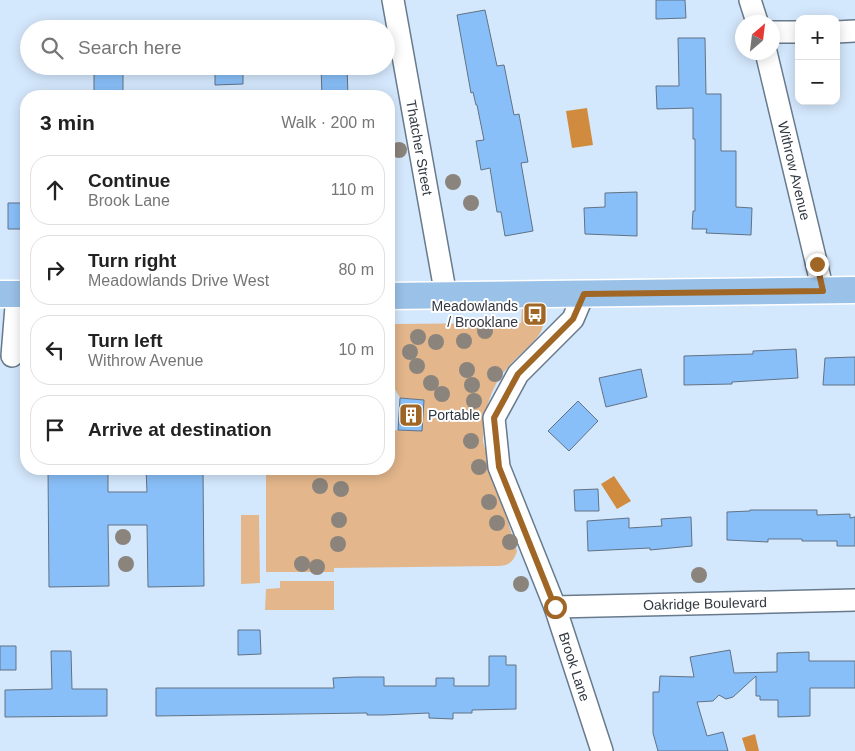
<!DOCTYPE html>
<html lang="en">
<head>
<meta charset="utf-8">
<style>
	body { margin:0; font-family:Helvetica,sans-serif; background:#f2f2f2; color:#222 }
	.controls { position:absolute; right:15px; top:15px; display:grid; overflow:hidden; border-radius:10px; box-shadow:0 2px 12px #0003 }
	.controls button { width:45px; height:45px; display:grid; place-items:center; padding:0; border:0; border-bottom:1px solid #e0e0e0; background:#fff; color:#222; font:25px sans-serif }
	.compass { position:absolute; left:735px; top:15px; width:45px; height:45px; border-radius:50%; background:#fff; box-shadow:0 2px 12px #0003; rotate:28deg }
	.stop { position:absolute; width:15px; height:15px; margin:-11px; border:4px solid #a06625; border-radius:50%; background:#fff }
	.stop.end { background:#a06625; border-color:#fff; box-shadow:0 1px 5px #0008 }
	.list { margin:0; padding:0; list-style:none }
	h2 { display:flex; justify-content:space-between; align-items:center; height:65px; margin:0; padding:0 20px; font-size:21px }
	h2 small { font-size:16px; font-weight:400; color:#767676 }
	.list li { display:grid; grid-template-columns:32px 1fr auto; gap:15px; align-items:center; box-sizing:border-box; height:70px; margin:0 10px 10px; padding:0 10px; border:1px solid #e0e0e0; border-radius:20px }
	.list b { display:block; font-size:19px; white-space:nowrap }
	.list p { margin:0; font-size:16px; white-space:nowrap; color:#767676 }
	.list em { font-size:16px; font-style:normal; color:#767676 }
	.icon { flex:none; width:28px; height:28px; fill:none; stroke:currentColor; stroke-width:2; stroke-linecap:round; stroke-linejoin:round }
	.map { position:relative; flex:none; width:855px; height:751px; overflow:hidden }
	.search { position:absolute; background:#fff; box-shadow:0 2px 12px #0003; left:20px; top:20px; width:375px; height:55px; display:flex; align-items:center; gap:12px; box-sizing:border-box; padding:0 18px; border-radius:28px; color:#767676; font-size:19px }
	.panel { position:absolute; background:#fff; box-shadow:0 2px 12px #0003; left:20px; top:90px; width:375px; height:385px; border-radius:20px }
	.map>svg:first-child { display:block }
</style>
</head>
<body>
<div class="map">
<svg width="855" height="751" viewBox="0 0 855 751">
	<rect width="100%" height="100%" fill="#d4e8fd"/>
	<!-- green -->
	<path fill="#e3b68b" d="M522,309l13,1v3l5,1c3,5 4,10 2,15 -3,8 -11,15 -17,21 -10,9 -21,20 -28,32 -10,18 -14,39 -14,60l34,109c-4,13 -10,15 -23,15l-160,2v4h-68v-103h123v-39l33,1 2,-31 -24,-2 -11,-19v-55l132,-1z
		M241,515h18l1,68 -19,1z
		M280,581h54v29h-69l1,-21 14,-1z"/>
	<!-- water -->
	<path fill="#d18b3f" d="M587,108l6,37 -21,3 -6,-37z
		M614,476l17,25 -14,8 -16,-25z
		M755,734l4,17h-13l-4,-13z"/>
	<!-- building -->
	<path fill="#89bff8" stroke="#617285" d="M656,0h29l1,18 -30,1z
		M485,10l12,56 7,-1 10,50 5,-1 9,48 -7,1 12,68 -28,5 -4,-24h-4l-7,-44 -9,2 -5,-29 8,-1 -7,-35h-1l-3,-13 -2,1 -14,-78z
		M678,38h27l1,56h15v57h15v56l16,1 -1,27 -45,-2 1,-4h-15l1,-18h2v-72h-2v-31l-36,1 -1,-23h23z
		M94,66h29v26l-29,1z
		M215,66h28v18l-28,1z
		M321,66h26l1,30h-26z
		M637,192v44l-52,-2 -1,-26 21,-1v-14z
		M8,203h18v26h-18z
		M796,349l2,29 -66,4v2l-48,1v-29l69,-2v-3z
		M855,357v28h-32l2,-27z
		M641,369l6,28 -41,10 -7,-29z
		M400,398l24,2 -2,31 -24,-1z
		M578,401l20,20 -29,30 -21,-20z
		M48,469h60v23h39l-1,-23h57l1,117 -56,1 -1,-62h-39l1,61 -60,1z
		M598,489l1,22h-24l-1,-21z
		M750,510h67v5l33,-1v4l5,-1v29h-18v-5h-35v-2h-34v3l-41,-2v-28l23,-1z
		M691,517l1,29 -42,4v-2l-62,3 -1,-30 42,-3v10l33,-2 -1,-7z
		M238,630h22l1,24 -23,1z
		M0,646h16v24h-16z
		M730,650l4,23 43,-1v-19l32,-1v9h46v27h-45v28l-32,1v-17h-18v-4h-4v-20l-23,21 -7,2 -7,-4 -6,6 -16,1 10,34 16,-4 5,19h-70l-5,-18v-41h6l1,-16 34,1 -4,-20z
		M51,651h20l1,38h35v27l-102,1v-27l47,-1z
		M489,656h17v9h10v44l-44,1v3h-19v6l-24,-1v-5l-46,2h-16v-2l-211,3v-28h178l-1,-10 23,-1h28v9h52v-8h18v8h35z"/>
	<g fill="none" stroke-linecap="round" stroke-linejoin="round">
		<!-- minor casing -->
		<g stroke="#687a8c" stroke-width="24">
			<g id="minor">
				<path id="s1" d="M393,0l53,296"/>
				<path d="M750,0l7,22"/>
				<path d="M772,32h27"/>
				<path d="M836,32l19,-1"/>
				<path id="s2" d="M766,52l57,239"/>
				<path id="s3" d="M584,293l-11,26 -55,55 -24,44 5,49 56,140 47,144"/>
				<path d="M12,356l5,-62"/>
				<path id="s4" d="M555,607l300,-7"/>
			</g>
		</g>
		<!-- major casing -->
		<g stroke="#fff" stroke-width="29">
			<path id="major" d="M0,294h26
				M389,296l466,-6"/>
		</g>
		<!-- minor -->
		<use href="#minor" stroke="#fff" stroke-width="21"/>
		<!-- major -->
		<use href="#major" stroke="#9ac1e7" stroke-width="26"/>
	</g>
	<!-- trees -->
	<g fill="#8b847c">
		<circle cx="399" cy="150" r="8"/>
		<circle cx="453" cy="182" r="8"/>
		<circle cx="471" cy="203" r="8"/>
		<circle cx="485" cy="331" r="8"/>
		<circle cx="418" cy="337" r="8"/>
		<circle cx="464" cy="341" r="8"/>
		<circle cx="436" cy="342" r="8"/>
		<circle cx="410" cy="352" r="8"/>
		<circle cx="417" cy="366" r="8"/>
		<circle cx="467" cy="370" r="8"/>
		<circle cx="495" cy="374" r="8"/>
		<circle cx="431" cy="383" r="8"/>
		<circle cx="472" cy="385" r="8"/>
		<circle cx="442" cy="394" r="8"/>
		<circle cx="474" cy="401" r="8"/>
		<circle cx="471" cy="441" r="8"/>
		<circle cx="479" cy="467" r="8"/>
		<circle cx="320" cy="486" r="8"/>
		<circle cx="341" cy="489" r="8"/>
		<circle cx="489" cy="502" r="8"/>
		<circle cx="339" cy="520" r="8"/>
		<circle cx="497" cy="523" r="8"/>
		<circle cx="123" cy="537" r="8"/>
		<circle cx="510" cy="542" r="8"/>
		<circle cx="338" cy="544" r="8"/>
		<circle cx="126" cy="564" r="8"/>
		<circle cx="302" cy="564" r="8"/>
		<circle cx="317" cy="567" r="8"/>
		<circle cx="699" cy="575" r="8"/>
		<circle cx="521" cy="584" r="8"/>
	</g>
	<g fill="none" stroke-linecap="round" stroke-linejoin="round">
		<!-- route -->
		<path stroke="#a06625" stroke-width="6" d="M555,607l-56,-140 -5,-49 24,-44 55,-55 11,-25 239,-3 -6,-27"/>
	</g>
	<!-- icons -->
	<defs>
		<g id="bus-square" transform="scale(1.25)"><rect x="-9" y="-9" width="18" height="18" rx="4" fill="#a06625" stroke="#fff"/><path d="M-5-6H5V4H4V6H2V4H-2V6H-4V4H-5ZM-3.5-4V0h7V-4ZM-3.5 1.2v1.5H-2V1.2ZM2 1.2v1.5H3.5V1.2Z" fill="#fff"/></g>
		<g id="building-square" transform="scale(1.25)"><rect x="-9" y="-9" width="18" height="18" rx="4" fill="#a06625" stroke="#fff"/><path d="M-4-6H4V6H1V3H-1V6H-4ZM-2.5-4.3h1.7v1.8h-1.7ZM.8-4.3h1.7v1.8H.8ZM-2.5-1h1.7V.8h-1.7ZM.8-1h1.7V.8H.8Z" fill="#fff"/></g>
	</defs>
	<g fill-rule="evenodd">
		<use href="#bus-square" x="535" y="314"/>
		<use href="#building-square" x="411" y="415"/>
	</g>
	<g text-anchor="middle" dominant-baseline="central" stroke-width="4" stroke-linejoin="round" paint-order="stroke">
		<!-- street labels -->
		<g font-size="14" fill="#313841" stroke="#fff">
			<text stroke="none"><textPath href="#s1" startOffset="150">Thatcher Street</textPath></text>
			<text stroke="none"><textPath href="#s2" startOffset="122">Withrow Avenue</textPath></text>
			<text stroke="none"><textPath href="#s4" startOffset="150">Oakridge Boulevard</textPath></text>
			<text stroke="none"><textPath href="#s3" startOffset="419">Brook Lane</textPath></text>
		</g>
		<!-- poi labels -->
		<g font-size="14" fill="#313841" stroke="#fff" text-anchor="end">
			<text x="518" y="306">Meadowlands<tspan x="518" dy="16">/ Brooklane</tspan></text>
			<text x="428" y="415" text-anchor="start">Portable</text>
		</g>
	</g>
</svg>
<div class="controls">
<button>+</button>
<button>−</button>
</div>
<svg class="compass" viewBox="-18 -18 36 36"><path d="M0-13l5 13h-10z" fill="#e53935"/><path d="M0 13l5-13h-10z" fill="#767676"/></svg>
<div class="stop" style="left:555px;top:607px"></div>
<div class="stop end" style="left:817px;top:264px"></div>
<div class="search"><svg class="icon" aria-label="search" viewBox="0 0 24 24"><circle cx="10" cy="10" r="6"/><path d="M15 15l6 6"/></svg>Search here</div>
<section class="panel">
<h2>3 min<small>Walk · 200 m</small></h2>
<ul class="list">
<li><svg class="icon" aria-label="ahead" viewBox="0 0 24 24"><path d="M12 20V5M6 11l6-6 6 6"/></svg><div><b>Continue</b><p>Brook Lane</p></div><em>110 m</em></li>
<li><svg class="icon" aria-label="right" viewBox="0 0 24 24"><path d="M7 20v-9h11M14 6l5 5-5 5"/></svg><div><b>Turn right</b><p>Meadowlands Drive West</p></div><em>80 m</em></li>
<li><svg class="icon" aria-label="left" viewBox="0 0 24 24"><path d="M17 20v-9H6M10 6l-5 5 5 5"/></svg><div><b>Turn left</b><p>Withrow Avenue</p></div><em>10 m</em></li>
<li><svg class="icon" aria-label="arrive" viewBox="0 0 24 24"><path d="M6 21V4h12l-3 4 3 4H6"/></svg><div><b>Arrive at destination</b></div></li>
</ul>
</section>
</div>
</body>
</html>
